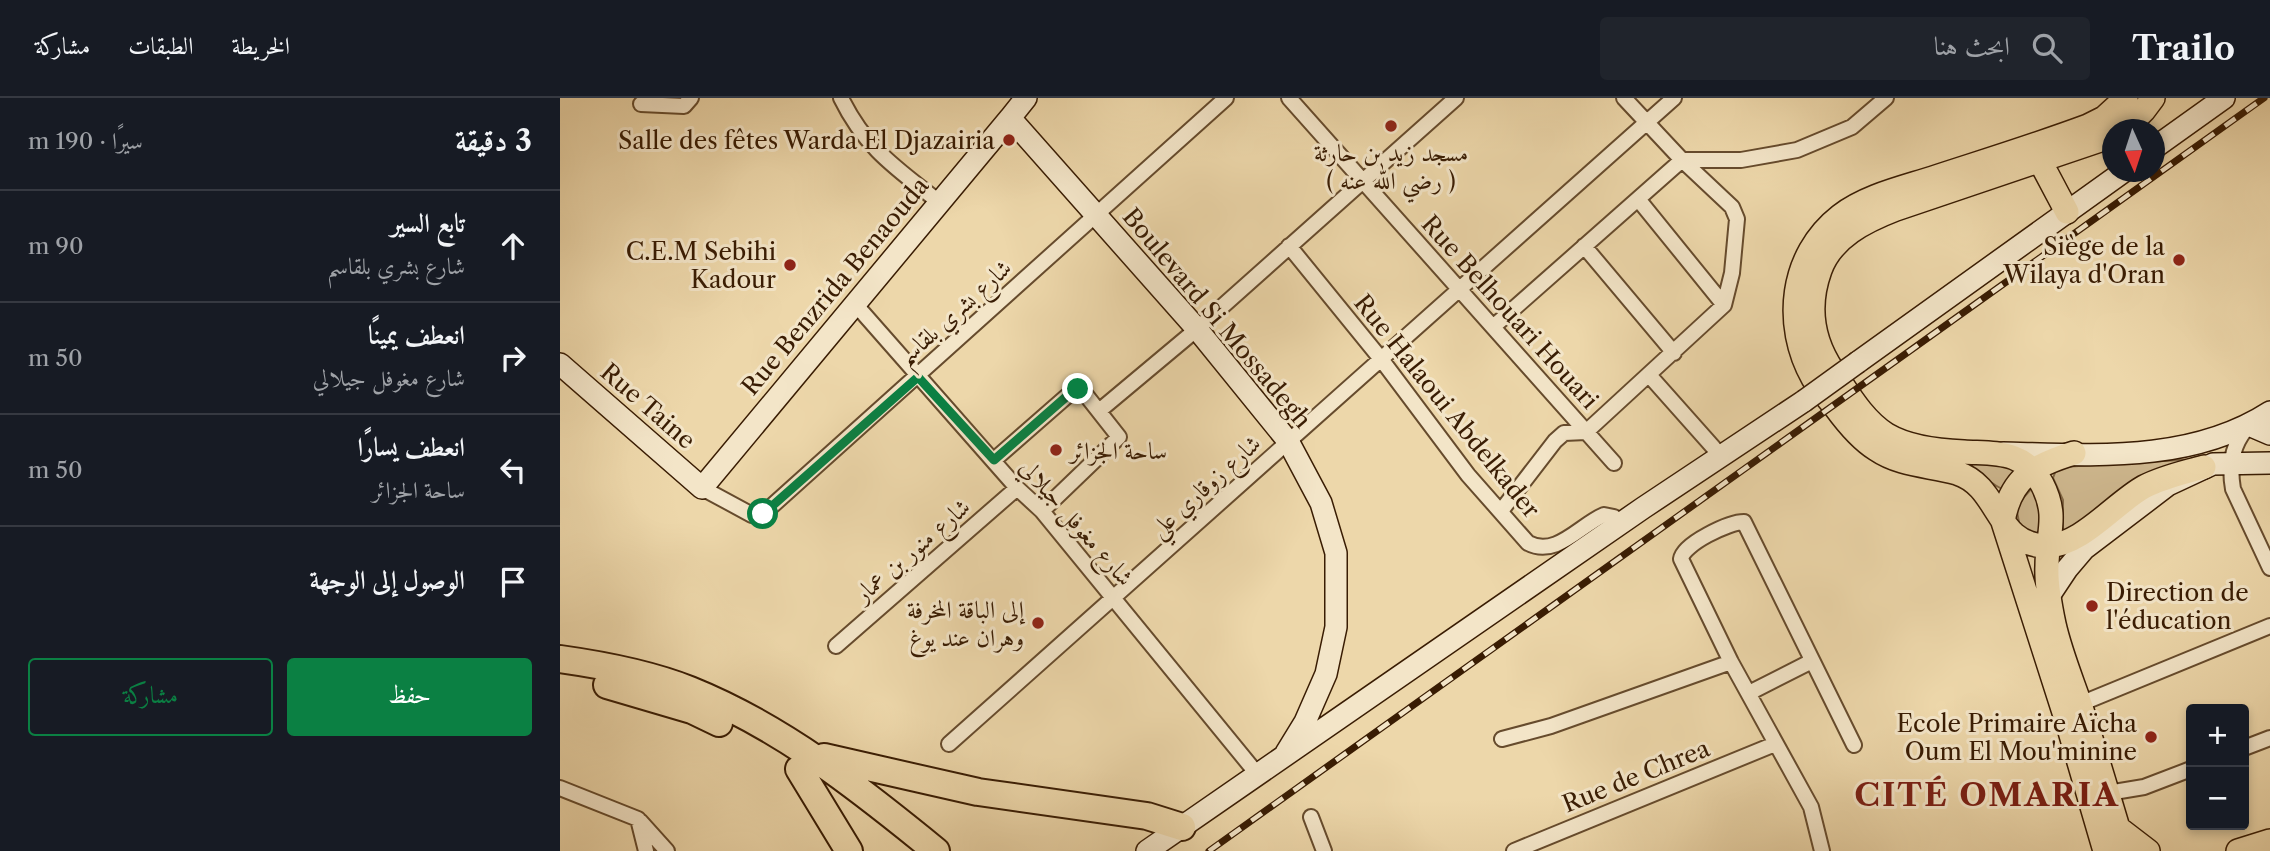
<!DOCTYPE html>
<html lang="ar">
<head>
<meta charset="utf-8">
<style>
	body { margin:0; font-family:"Libre Caslon Text",Amiri,serif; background:#20242c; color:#f1f3f6; direction:rtl }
	.controls { position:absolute; right:21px; bottom:21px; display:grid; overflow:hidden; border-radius:7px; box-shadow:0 4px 10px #0003 }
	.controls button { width:63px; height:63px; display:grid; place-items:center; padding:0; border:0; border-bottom:2px solid #363941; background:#171b24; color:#f1f3f6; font:35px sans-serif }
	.compass { position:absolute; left:1542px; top:21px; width:63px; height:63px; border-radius:50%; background:#171b24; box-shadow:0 4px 10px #0003; rotate:177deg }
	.stop { position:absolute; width:21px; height:21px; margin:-16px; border:5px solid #0b8043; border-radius:50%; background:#fff }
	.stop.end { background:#0b8043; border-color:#fff; box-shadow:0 2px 7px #0008 }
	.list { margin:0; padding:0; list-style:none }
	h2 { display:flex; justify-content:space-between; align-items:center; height:91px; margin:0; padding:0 28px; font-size:30px }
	h2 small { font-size:23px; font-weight:400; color:#9ea1a6 }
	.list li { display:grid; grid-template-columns:46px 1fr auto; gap:21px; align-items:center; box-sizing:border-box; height:112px; padding:0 28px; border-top:2px solid #363941 }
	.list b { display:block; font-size:26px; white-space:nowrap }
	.list p { margin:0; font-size:23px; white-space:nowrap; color:#9ea1a6 }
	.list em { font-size:23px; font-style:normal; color:#9ea1a6 }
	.actions { display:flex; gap:14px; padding:21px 28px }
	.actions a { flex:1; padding:16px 0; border:2px solid #0b8043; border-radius:7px; text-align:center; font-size:24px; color:#0b8043 }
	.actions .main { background:#0b8043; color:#fff }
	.icon { flex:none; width:38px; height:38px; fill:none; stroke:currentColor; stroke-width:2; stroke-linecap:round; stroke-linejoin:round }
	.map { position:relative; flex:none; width:1710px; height:753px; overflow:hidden; direction:ltr }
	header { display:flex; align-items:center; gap:42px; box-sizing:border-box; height:98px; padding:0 35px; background:#171b24; border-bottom:2px solid #363941 }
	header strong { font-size:33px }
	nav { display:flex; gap:38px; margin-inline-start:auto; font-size:24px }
	.search { width:490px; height:63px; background:#20242c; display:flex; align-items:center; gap:18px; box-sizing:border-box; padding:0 24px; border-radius:7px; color:#9ea1a6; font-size:26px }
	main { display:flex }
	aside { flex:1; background:#171b24 }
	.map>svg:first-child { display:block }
</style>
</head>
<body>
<header>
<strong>Trailo</strong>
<div class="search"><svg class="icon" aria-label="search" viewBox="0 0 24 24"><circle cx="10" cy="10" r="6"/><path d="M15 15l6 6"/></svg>ابحث هنا</div>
<nav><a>الخريطة</a><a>الطبقات</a><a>مشاركة</a></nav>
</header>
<main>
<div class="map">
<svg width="1710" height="753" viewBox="0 0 1710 753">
	<rect width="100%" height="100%" fill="#edd7aa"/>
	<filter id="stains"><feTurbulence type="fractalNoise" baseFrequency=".00286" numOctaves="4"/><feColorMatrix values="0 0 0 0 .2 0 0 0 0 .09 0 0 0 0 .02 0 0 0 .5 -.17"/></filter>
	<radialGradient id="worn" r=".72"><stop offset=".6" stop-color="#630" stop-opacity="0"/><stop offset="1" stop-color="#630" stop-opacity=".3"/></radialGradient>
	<!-- green -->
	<path fill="#ceb78e" stroke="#846a48" stroke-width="2" d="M1668,354l-1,4 -159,77 -5,-4v-29l-10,-22 3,-8 6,-3 135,-8z
		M1389,358l68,12 -12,22c-13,-4 -22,-16 -34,-23 -8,-5 -19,-5 -28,-6z
		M1472,390h7l3,50 -22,-10 -4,-22z"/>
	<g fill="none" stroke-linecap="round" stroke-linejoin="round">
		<!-- street casing -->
		<g stroke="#664b2d" stroke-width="18">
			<path id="street" d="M281,0c25,51 55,70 98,104
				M729,0l325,365
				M81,6l43,2 7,-8
				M1078,101l86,106
				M729,148l92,113 87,116 60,68c28,15 52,-18 76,-28l10,2 8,7
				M1024,148l90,107
				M296,207l161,183 25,23 216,264
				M933,229l189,-167h59l56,-10 55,-23 34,-29
				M1089,277l72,81
				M539,313l98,-82 259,-231
				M1689,328c-17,17 -20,40 -16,63l37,79
				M434,362l80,-70h8l37,47 -77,74
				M142,390l50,27 11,-1 463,-416
				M941,413l54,-70 9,-8 22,-1 138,-127 8,-32 5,-54 -5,-12 -50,-47 -58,-62
				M276,548l181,-158
				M1189,595l63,-32
				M1520,606l190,-78
				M942,641l49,-13 180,-64
				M389,646l725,-646
				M1684,650l26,-10
				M0,690l78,31 8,32
				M1548,695l36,-6 47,-18
				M751,719l13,34
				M80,723l27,30
				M954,753l261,-107
				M1262,753l-11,-44 -80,-145 -50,-103c2,-15 48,-37 63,-37l110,223"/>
		</g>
		<!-- secondary casing -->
		<g stroke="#391c03" stroke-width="24">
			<path id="secondary" d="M466,0l-16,20 187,211 91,112 33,62 15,50v74l-10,47 -21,48 -19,31
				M1594,50l70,-50
				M1298,264l265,-190
				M0,266l142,124 308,-370
				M1689,327l21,9
				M1443,355c90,2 188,10 267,-41
				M1489,498l18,-27 17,-20 84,-64 45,-21 57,-1
				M587,753l496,-343 161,-107"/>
		</g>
		<!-- primary casing -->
		<g stroke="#391c03" stroke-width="26">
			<path id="primary" d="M1566,0l-22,20 -16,8c-51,19 -103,35 -155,52 -31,10 -67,18 -93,38 -50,39 -57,109 -27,162 6,11 15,20 23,30 11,15 24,31 40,41 25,17 53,16 81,24 44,14 37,72 89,73 34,1 69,-43 98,-59 19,-10 39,-14 60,-20
				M1564,32l20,-20 9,-12
				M1552,38l-216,73c-31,12 -64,28 -76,61 -13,36 -8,70 13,101 15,22 30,49 54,64 22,13 52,16 77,17 32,2 60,-2 78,32 17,33 5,49 5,82 -1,19 3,39 7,58 6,27 17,54 26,80 16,49 30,98 45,147
				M1480,63l27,51
				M1514,355c-40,12 -64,25 -71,69l66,206 36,123
				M1558,730l30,23
				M1678,753l32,-10"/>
		</g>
		<!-- highway casing -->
		<g stroke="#391c03" stroke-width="30">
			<path id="highway" d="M0,561c43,6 90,15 130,31 92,37 170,99 246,161
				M47,587l85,25 27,13
				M264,659l154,35 169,24 35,11
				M239,671l50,82"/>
		</g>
		<!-- street -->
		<use href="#street" stroke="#f3e5c8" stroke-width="14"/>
		<!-- secondary -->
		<use href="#secondary" stroke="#f3e5c8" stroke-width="21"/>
		<!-- primary -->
		<use href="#primary" stroke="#edd7aa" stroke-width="23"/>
		<!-- highway -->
		<use href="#highway" stroke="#edd7aa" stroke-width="26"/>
		<!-- rail casing -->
		<g stroke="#391c03" stroke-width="7">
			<path id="rail" d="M649,753l1055,-753"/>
		</g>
		<!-- rail -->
		<use href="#rail" stroke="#f3e5c8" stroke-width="4.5" stroke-dasharray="13" stroke-linecap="butt"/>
		<!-- secondary-bridge casing -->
		<g stroke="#391c03" stroke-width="24" stroke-linecap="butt">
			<path id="secondary-bridge" d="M1244,303l54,-39"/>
		</g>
		<!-- secondary-bridge -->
		<use href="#secondary-bridge" stroke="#f3e5c8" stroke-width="21"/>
	</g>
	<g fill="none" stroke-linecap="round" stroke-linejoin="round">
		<!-- route -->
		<path stroke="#0b8043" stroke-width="9" d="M203,416l155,-137 76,83 80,-70 4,-1"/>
	</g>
	<!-- markers -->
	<g fill="#8f2418" stroke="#f3e5c8" stroke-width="2.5">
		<circle cx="831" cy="28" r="7"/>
		<circle cx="449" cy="42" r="7"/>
		<circle cx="1619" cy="162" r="7"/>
		<circle cx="230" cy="167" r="7"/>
		<circle cx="496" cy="352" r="7"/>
		<circle cx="1532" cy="508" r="7"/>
		<circle cx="478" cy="525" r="7"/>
		<circle cx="1591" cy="639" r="7"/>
	</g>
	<g text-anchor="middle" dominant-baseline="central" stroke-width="6" stroke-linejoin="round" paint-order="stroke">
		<!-- poi labels -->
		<g font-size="24" fill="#391c03" stroke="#f3e5c8" text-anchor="end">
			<text x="435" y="42">Salle des fêtes Warda El Djazairia</text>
			<text x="831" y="54" text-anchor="middle">مسجد زيد بن حارثة<tspan x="831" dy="28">( رضي الله عنه )</tspan></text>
			<text x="1605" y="148">Siège de la<tspan x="1605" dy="28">Wilaya d'Oran</tspan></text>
			<text x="216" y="153">C.E.M Sebihi<tspan x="216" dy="28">Kadour</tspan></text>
			<text x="510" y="352" text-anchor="start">ساحة الجزائر</text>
			<text x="1546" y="494" text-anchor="start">Direction de<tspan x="1546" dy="28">l'éducation</tspan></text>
			<text x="464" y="511">إلى الباقة المخرفة<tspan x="464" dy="28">وهران عند يوغ</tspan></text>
			<text x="1577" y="625">Ecole Primaire Aïcha<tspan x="1577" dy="28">Oum El Mou'minine</tspan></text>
		</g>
		<!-- street labels -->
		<g font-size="24" fill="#391c03" stroke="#f3e5c8">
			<text transform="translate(275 188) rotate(-50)">Rue Benzrida Benaouda</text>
			<text transform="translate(394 214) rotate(-42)">شارع بشري بلقاسم</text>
			<text transform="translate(950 214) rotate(48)">Rue Belhouari Houari</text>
			<text transform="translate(657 220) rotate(50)">Boulevard Si Mossadegh</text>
			<text transform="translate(88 308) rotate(41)">Rue Taine</text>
			<text transform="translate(887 308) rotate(51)">Rue Halaoui Abdelkader</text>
			<text transform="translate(645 388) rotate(-42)">شارع زوقاري علي</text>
			<text transform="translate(517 424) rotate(49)">شارع مغوفل جيلالي</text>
			<text transform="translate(352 452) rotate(-41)">شارع منور بن عمار</text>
			<text transform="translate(1076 678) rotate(-22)">Rue de Chrea</text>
		</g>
		<!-- district labels -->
		<g font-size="32" font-weight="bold" letter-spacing="2" fill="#7a1f14" stroke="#f3e5c8">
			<text x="1427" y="696">CITÉ OMARIA</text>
		</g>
	</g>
	<rect width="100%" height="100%" filter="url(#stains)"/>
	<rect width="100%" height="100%" fill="url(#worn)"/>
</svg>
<div class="controls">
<button>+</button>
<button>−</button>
</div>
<svg class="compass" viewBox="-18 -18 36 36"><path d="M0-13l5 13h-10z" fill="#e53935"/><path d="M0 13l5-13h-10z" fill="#9ea1a6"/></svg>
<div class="stop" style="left:203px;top:416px"></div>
<div class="stop end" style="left:518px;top:291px"></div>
</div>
<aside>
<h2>3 دقيقة<small>سيرًا · 190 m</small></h2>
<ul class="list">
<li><svg class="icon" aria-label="ahead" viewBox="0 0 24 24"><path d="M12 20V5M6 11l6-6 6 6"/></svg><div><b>تابع السير</b><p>شارع بشري بلقاسم</p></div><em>90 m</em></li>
<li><svg class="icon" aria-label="right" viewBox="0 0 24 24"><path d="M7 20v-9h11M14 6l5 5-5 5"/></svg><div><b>انعطف يمينًا</b><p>شارع مغوفل جيلالي</p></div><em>50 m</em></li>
<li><svg class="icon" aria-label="left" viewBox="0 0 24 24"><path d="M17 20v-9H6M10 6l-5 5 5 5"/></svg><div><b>انعطف يسارًا</b><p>ساحة الجزائر</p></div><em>50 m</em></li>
<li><svg class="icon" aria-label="arrive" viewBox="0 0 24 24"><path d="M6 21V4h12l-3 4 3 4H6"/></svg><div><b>الوصول إلى الوجهة</b></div></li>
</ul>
<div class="actions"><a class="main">حفظ</a><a>مشاركة</a></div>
</aside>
</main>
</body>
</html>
